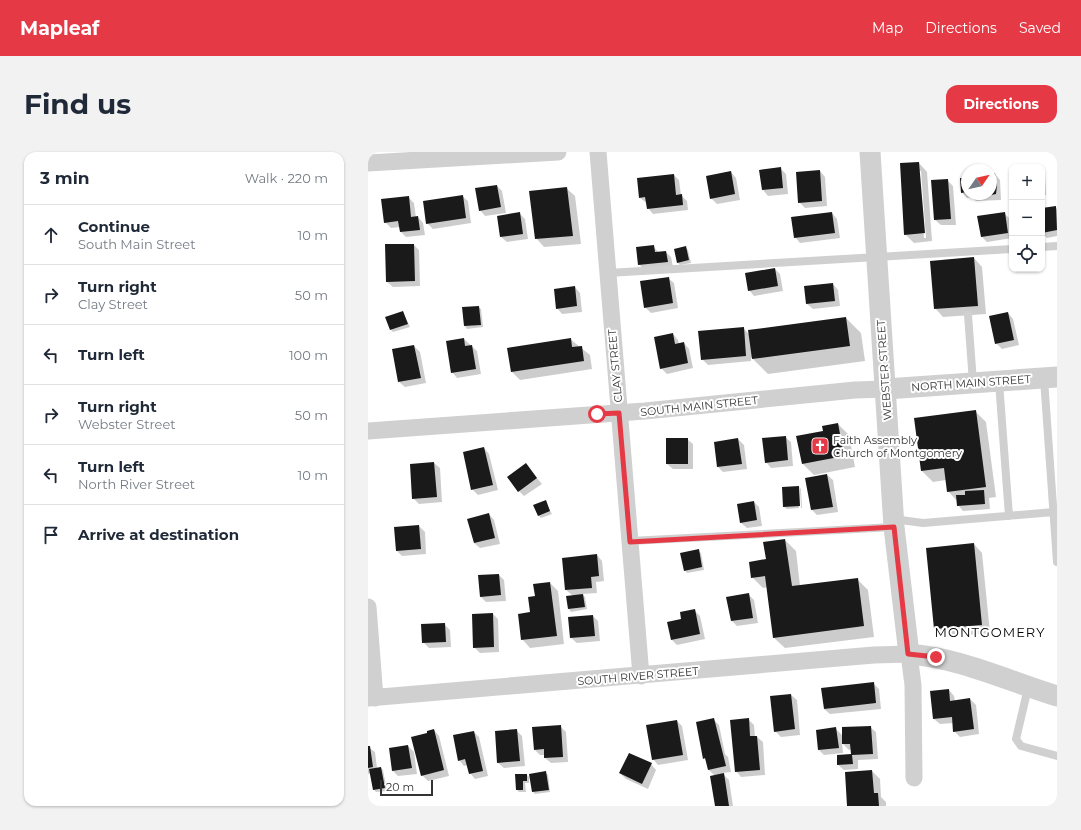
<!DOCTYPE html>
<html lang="en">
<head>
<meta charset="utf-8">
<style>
	body { margin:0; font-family:Montserrat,sans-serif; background:#f2f2f3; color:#1f2937 }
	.controls { position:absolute; right:12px; top:12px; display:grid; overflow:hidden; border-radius:8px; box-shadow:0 1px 3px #0004 }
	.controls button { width:36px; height:36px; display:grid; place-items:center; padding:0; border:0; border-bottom:1px solid #e0e1e3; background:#fff; color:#1f2937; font:20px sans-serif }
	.compass { position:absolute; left:593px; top:12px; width:36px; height:36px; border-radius:50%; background:#fff; box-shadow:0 1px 3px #0004; rotate:56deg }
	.scale { position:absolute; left:12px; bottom:10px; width:53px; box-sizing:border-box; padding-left:4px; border:2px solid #333; border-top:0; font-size:11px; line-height:14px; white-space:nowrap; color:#333; -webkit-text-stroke:3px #fff; paint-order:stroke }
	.stop { position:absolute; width:12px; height:12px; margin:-9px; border:3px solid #e63946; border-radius:50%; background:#fff }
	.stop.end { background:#e63946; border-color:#fff; box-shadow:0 1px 4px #0008 }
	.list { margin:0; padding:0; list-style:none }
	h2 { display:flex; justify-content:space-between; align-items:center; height:52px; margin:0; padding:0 16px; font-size:17px }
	h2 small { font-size:13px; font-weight:400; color:#747a83 }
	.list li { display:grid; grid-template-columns:26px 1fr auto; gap:12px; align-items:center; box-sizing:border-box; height:60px; padding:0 16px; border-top:1px solid #e0e1e3 }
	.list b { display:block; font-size:15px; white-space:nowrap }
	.list p { margin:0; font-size:13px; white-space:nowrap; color:#747a83 }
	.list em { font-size:13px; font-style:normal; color:#747a83 }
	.icon { flex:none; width:22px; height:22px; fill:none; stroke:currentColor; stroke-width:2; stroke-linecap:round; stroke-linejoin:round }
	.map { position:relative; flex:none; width:689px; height:654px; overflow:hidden; border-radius:12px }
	header { display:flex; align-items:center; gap:24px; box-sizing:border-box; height:56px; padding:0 20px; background:#e63946; color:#fff }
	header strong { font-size:19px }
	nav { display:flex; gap:22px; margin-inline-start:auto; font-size:14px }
	.intro { display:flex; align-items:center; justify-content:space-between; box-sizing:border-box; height:96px; padding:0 24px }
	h1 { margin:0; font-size:28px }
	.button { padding:10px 18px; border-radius:12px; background:#e63946; color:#fff; font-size:14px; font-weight:700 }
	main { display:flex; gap:24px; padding:0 24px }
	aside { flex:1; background:#fff; border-radius:12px; box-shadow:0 1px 3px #0004 }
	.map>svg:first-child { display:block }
</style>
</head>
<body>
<header>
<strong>Mapleaf</strong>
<nav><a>Map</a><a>Directions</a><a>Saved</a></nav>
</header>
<div class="intro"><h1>Find us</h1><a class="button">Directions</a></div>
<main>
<aside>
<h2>3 min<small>Walk · 220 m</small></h2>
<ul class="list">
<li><svg class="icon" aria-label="ahead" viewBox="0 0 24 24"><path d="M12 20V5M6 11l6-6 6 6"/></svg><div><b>Continue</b><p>South Main Street</p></div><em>10 m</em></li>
<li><svg class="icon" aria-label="right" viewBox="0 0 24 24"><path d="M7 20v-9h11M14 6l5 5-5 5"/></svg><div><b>Turn right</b><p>Clay Street</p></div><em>50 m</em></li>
<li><svg class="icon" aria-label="left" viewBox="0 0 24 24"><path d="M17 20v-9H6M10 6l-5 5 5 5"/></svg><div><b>Turn left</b></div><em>100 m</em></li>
<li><svg class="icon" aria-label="right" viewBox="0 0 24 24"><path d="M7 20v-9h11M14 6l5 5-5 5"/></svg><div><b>Turn right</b><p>Webster Street</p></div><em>50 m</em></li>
<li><svg class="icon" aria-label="left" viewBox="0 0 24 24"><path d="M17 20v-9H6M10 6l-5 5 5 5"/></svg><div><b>Turn left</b><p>North River Street</p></div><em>10 m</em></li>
<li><svg class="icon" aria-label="arrive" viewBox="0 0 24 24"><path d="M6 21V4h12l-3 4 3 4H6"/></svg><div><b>Arrive at destination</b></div></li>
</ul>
</aside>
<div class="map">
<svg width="689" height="654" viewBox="0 0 689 654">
	<rect width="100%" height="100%" fill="#fff"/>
	<!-- shadow -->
	<path fill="#0003" fill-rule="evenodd" d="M551,11l8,9 5,69 -18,2 -9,-9zM551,19h2l5,67h-2z
		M412,16l6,6 2,20 -20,2 -5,-6 -3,-20z
		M452,19l5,6 2,29 -22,2 -6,-6z
		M363,20l5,6 4,22 -23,4 -6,-6z
		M674,21l3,3 1,19h-4z
		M623,22h4l5,6 1,20 -25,1 -4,-4 -5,1 -5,-6 5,-13v15h24z
		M306,23l5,5 2,15 6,6 1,9 -35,4 -5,-6 -1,-5 -7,-5z
		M579,28l6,6 3,39h-15l-6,-5 -2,-39z
		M129,34l5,5 4,22 -21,3 -5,-6z
		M198,36l9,8 6,48 -37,3 -8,-9z
		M94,44l6,5 3,22 -38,6 -6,-6z
		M40,45l6,6 2,15 2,-1 5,6 2,12 -19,2 -5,-5 -1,-5 -9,1 -6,-6z
		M687,55l2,2v27l-10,2 -5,-5v-24z
		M151,61l6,6 3,20 -21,3 -6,-5 -3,-20z
		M464,61l5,6 3,19 -40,5 -5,-6z
		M636,61l6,6 2,19 -25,4 -5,-5z
		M46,93l5,5 1,36 -27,1 -6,-5z
		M285,94l6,7 7,-1 5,5 2,10 -29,3 -5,-6z
		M318,96l2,2 3,13 -11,2 -3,-3z
		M606,106l8,9 4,47 -43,3 -8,-9z
		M407,117l5,5 3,17 -29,5 -5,-6z
		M300,126l6,5 4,25 -27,5 -6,-6z
		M465,132l5,6 2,16 -27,3 -6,-5 -2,-17z
		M207,135l5,6 2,19 -20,2 -5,-6z
		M110,155l3,2 2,18 -16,2 -2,-3 -2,-18z
		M35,160l7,15 -17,5 -2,-2z
		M640,161l5,6 6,26 -17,4 -6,-6z
		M478,166l15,15 4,28 -97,13 -17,-17v4l-43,4 -6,-6 41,-31 6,6z
		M305,182l5,6 1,4 5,-1 5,6 4,19 -26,6 -6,-6z
		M96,187l13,12 4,23 -24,4 -5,-6z
		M202,187l20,16 2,14 -72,11 -8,-8z
		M46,194l6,6 6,31 -21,4 -6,-5z
		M607,259l11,11 10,75 -7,1 1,11 -27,2 -5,-6 -1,-4 -9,-10 -2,-11 -13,2 -11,-11z
		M470,272l11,11 6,32 -41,8 -11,-11 21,-33z
		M417,285l6,5 2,24 -22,2 -5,-6z
		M319,287l6,5v25h-20l-6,-5z
		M370,287l6,6 3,24 -24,3 -5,-5z
		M116,296l5,6 9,36 -20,5 -6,-6z
		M66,311l6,5 2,34 -23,2 -6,-6z
		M158,313l16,19 -18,12 -5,-5z
		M459,323l6,5 5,32 -21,3 -5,-5z
		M430,335l1,21 -12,1 -3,-2z
		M432,336l1,1 1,19h-1z
		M177,349l7,13 -11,4 -3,-3z
		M386,350l5,5 3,19 -15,2 -6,-5 -3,-18z
		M121,362l5,6 6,24 -20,4 -6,-5z
		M51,374l6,6 1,22 -24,2 -5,-5z
		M417,388l11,11 4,35 57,-7 11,11 6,47 -89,11 -11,-10 -6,-51 -5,1 -11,-11z
		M606,392l8,9 8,80 -46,4 -9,-8z
		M330,399l3,2 3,17 -17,3 -2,-3z
		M229,403l5,6 2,20 -8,1 1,11 -15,1 3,3 2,12 -16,3 -2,-3 -2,-12 6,-1 -7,-6z
		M131,423l5,5 2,21 -20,1 -5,-5z
		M182,431l8,8 6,53 -34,4 -8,-9 14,-42z
		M380,442l6,6 4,23 -21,3 -5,-5 -4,-23z
		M326,458l6,6 5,23 -28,6 -5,-5 10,-21z
		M125,462l5,5 1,33 -19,1 -6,-6z
		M225,464l5,5 2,20 -23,2 -6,-5z
		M76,472l6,6 1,17 -22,1 -6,-6z
		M506,532l5,5 2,20 -51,5 -6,-5z
		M581,538l5,6 1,5 15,-2 6,6 3,29 -19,3 -6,-6 -1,-8 -13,1 -6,-5z
		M423,543l6,5 3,35 -19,2 -6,-6z
		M345,567l6,6 6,29 3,3 3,15 -9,1 7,7 4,26h-17l-1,-30 -6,-6 -2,-9 -3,-3z
		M380,567l6,6 1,12h2l6,5 2,33 -24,2 -5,-6z
		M309,569l5,5 6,34 -30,5 -5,-6z
		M192,574l6,6 2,30 -17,1 -6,-5v-3h-5l-5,-5z
		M502,575l6,5 2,27 -20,1v9l-14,1 -6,-5 14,-10 -1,-6 -2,1 -7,-7 1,10 -19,2 -5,-5 17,-21 7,7z
		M66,578l5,6 10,40 -21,5 -6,-6 6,-41z
		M148,578l6,6 3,30 -21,2 -6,-5z
		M106,580l5,5 9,39 -13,3 -5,-6 -2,-8 -4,1 -5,-6z
		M40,594l6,6 3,22 -19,2 -5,-5z
		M0,595l7,5 2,16h4l2,2 4,21 -11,1 -2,-2 -3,-17 -3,1z
		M283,612l5,6 -8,19 -22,-10 -6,-6z
		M504,619l8,8 1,18 5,5v4h-38z
		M177,620l3,3 2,17 -15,2 -2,-2z
		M159,623l2,2v6h-4l1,9h-7l-2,-2z"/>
	<!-- building -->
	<path fill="#1a1a1a" d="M551,10l6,71 -21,2 -4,-72z
		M413,15l2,21 -21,2 -3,-20z
		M452,18l2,31 -24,2 -2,-31z
		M363,19l4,23 -25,5 -4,-23z
		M623,21h4l2,12 -1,9 -5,1z
		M306,22l2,21 6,-1 1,11 -36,4 -2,-12 -6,1 -2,-20z
		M592,26h7v14l-6,1z
		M580,27l3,40 -17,1 -3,-40z
		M129,33l4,22 -22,4 -4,-23z
		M199,35l6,49 -38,3 -6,-48z
		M95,43l3,23 -40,6 -3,-23z
		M41,44l2,21 7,-1 2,14 -20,2 -2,-11 -14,2 -3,-24z
		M688,54l1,24 -15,3v-25z
		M152,60l3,22 -23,3 -3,-21z
		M464,60l3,21 -41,5 -3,-21z
		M637,60l3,21 -27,4 -4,-21z
		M17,92h29l1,37 -29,1z
		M286,93l1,7 11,-1 2,11 -30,3 -2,-18z
		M318,94l3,14 -12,3 -3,-14z
		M606,105l4,49 -44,3 -4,-48z
		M407,116l3,18 -30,5 -3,-18z
		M301,125l4,26 -29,5 -4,-27z
		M465,131l2,18 -29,3 -2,-18z
		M207,134l2,20 -21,3 -2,-20z
		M111,154l2,19 -17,1 -2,-19z
		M35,159l5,13 -18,6 -5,-13z
		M640,160l6,28 -19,4 -6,-28z
		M478,165l4,29 -98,13 -4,-29z
		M376,175l2,29 -45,4 -3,-29z
		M305,181l2,11 9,-2 4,21 -28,6 -6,-32z
		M96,186l1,8 7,-1 4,24 -25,4 -5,-32z
		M203,186l1,9 10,-1 2,15 -73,11 -4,-24z
		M46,193l7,33 -23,4 -6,-33z
		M608,258l10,77 -39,5 -3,-24 -23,3 -7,-53z
		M470,271l6,33 -42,8 -6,-28 27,-5 -1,-5z
		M418,284l2,24 -23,3 -3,-25z
		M298,286h22v26h-22z
		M370,286l4,26 -25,3 -3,-25z
		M116,295l9,38 -22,5 -8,-38z
		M66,310l3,35 -25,2 -2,-35z
		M158,311l11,15 -19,14 -11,-15z
		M459,322l6,33 -22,3 -6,-32z
		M431,334l1,20 -17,1 -1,-20z
		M616,338l1,14 -28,2 -1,-11h9v-4z
		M178,348l4,11 -12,5 -5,-11z
		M386,349l3,19 -17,3 -3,-19z
		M121,361l6,25 -21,5 -7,-24z
		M51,373l2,24 -25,2 -2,-24z
		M417,387l7,47 66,-8 6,48 -91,12 -8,-62 -14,2 -2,-16 17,-3 -3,-17z
		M606,391l8,82 -48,4 -8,-81z
		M331,397l3,18 -18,4 -4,-18z
		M229,402l2,22 -8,1 1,11 -27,2 -3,-32z
		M131,422l2,21 -21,2 -2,-22z
		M182,430l7,54 -36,4 -3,-26 12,-2 -2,-15 7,-1 -2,-12z
		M381,441l4,25 -22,3 -5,-24z
		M215,442l2,13 -17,2 -2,-13z
		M327,457l5,25 -29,6 -4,-18 14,-3 -1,-7z
		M125,461l1,34 -21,1 -1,-34z
		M225,463l2,21 -25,2 -2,-21z
		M77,471l1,19 -24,1 -1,-19z
		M506,530l2,21 -52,6 -3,-21z
		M581,537l1,12 20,-3 4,31 -21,3 -1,-15 -19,2 -3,-28z
		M423,542l4,35 -21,3 -4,-36z
		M346,566l12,48 -18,4 -3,-12 -2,1 -7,-37z
		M381,566l1,18h7l3,34 -25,2 -5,-52z
		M309,568l6,35 -31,5 -6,-35z
		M193,573l2,32 -19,1v-9l-10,1 -2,-23z
		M503,574l2,28 -21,1 1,9 -16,1v-10l14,-1 -1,-10h-8v-17z
		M468,575l3,21 -21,2 -2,-20z
		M66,577l10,41 -23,6 -10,-39 16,-4v-2z
		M149,577l3,32 -23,2 -2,-32z
		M106,579l9,40 -14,3 -4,-15 -7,2 -5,-26z
		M40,593l4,23 -20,3 -3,-23z
		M0,594h2l3,21 -5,1z
		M261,601l23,10 -10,21 -23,-11z
		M13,615l4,21 -12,2 -4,-21z
		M504,618l2,23h4l1,13h-32l-2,-34z
		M178,619l3,19 -17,2 -3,-18z
		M356,621l5,33h-14l-5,-30z
		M147,622h12v7h-4v9h-7z"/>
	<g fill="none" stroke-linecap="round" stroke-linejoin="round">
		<!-- service -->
		<path stroke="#d0d0d0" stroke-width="8" d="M674,95l15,-1
			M240,121l404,-24
			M600,163l5,67
			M676,227l13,183
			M631,230l10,134
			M525,367l30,4 131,-11
			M262,389l264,-14
			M660,536l-12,51 5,7 36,10"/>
		<!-- minor -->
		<path stroke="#d0d0d0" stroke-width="17" d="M230,0l43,524
			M0,11l190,-11
			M0,279l277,-20 210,-21 31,-1
			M0,455l7,91
			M0,546l506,-43 35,-1 4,31 1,93"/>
		<!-- tertiary -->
		<path stroke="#d0d0d0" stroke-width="21" d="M502,0l24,375 15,127c51,4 99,27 148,42
			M518,237l171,-12"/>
	</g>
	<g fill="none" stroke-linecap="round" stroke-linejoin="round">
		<!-- route -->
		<path stroke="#e63946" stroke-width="5" d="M229,262l22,-1 11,129 264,-15 14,127 28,3"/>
	</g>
	<!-- icons -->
	<defs>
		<g id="church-square" transform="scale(0.9)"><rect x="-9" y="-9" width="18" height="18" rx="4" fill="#e63946" stroke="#fff"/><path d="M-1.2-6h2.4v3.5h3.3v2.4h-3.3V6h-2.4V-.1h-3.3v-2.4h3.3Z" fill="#fff"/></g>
	</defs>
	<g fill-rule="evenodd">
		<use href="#church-square" x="452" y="294"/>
	</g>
	<g text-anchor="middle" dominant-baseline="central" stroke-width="4" stroke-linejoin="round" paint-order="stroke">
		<!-- street labels -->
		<g font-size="11" fill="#333" stroke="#fff">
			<text transform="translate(247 214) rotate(-95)">CLAY STREET</text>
			<text transform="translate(516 218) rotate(-94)">WEBSTER STREET</text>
			<text transform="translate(603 231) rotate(-4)">NORTH MAIN STREET</text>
			<text transform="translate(331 254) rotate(-6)">SOUTH MAIN STREET</text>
			<text transform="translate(270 524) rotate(-5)">SOUTH RIVER STREET</text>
		</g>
		<!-- poi labels -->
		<g font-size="11" fill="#333" stroke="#fff" text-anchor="start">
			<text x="465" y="288">Faith Assembly<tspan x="465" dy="13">Church of Montgomery</tspan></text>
		</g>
		<!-- quarter labels -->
		<g font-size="13" letter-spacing="1" fill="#000" stroke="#fff">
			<text x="622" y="480">MONTGOMERY</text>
		</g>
	</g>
</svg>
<div class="controls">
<button>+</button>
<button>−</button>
<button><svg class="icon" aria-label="locate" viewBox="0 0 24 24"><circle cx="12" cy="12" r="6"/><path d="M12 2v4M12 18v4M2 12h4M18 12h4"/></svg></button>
</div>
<svg class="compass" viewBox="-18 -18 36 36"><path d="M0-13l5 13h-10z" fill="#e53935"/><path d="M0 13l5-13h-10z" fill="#747a83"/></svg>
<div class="scale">20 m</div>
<div class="stop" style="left:229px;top:262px"></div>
<div class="stop end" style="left:568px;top:505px"></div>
</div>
</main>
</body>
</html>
